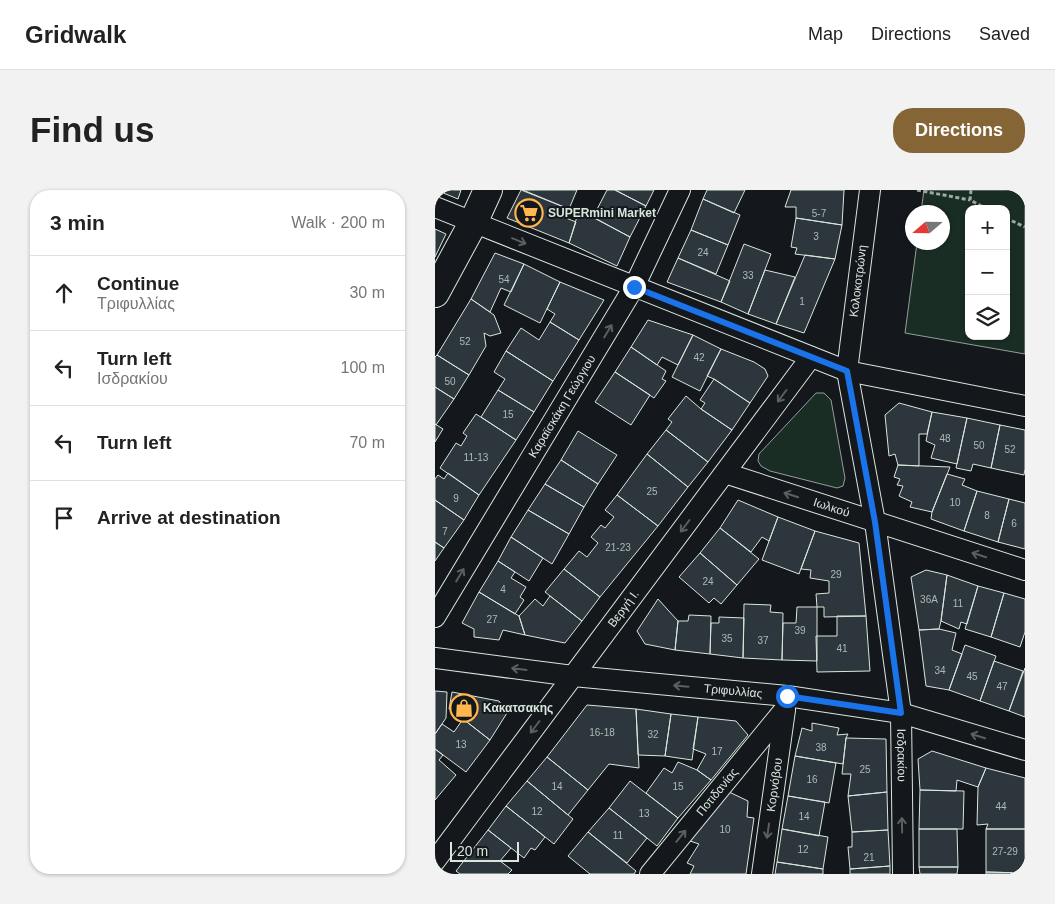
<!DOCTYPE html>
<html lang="en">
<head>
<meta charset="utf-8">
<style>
	body { margin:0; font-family:Arial,sans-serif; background:#f2f2f2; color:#222 }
	.controls { position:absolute; right:15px; top:15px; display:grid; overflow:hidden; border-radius:10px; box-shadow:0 1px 4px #0004 }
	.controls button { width:45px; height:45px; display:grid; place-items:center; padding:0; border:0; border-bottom:1px solid #e0e0e0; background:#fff; color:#222; font:25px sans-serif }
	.compass { position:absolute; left:470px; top:15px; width:45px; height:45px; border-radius:50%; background:#fff; box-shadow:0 1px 4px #0004; rotate:250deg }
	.scale { position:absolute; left:15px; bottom:12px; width:69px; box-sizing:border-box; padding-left:5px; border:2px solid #d8e6dc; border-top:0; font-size:14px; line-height:18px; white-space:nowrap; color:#d8e6dc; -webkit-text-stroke:4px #14181c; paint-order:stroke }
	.stop { position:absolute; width:15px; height:15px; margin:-11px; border:4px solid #1a73e8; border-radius:50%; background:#fff }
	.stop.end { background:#1a73e8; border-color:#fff; box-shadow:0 1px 5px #0008 }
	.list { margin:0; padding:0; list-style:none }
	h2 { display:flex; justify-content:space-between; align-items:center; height:65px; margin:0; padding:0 20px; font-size:21px }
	h2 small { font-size:16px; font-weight:400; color:#767676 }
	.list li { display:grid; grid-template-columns:32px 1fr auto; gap:15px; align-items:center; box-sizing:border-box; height:75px; padding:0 20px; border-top:1px solid #e0e0e0 }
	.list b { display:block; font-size:19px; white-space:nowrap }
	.list p { margin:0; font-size:16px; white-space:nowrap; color:#767676 }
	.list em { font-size:16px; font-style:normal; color:#767676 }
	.icon { flex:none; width:28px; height:28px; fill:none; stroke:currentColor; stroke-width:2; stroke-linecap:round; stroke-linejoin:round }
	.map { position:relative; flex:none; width:590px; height:684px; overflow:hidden; border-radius:20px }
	header { display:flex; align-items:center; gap:30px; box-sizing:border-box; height:70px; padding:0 25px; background:#fff; border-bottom:1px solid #e0e0e0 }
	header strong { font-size:24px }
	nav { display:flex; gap:28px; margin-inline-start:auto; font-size:18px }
	.intro { display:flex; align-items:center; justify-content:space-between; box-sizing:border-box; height:120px; padding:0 30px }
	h1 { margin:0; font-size:35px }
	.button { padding:12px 22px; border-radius:20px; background:#856535; color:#fff; font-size:18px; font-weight:700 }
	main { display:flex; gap:30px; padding:0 30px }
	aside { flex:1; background:#fff; border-radius:20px; box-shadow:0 1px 4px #0004 }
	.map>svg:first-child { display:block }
</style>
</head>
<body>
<header>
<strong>Gridwalk</strong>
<nav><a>Map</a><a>Directions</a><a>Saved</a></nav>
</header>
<div class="intro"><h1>Find us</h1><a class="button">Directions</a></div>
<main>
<aside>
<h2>3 min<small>Walk · 200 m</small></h2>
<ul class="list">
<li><svg class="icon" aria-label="ahead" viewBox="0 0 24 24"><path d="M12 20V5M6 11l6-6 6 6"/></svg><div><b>Continue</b><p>Τριφυλλίας</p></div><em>30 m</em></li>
<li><svg class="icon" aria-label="left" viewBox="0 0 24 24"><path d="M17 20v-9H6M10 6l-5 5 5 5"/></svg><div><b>Turn left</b><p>Ισδρακίου</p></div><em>100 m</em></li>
<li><svg class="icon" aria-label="left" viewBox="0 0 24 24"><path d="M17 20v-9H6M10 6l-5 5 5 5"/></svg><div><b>Turn left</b></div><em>70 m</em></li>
<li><svg class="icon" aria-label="arrive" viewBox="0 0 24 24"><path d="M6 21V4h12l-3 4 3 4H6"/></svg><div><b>Arrive at destination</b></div></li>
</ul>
</aside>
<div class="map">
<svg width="590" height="684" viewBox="0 0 590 684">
	<rect width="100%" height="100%" fill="#14181c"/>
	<!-- green -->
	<path fill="#1a2d24" stroke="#939e99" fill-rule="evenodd" d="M489,0h101v164l-120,-21 12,-90 26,-1v-30h-22zM534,19h37v127h-37z
		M381,203h8l7,7 14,78 -2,8 -6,2 -67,-17 -9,-5 -3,-5 1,-7z"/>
	<!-- building -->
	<path fill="#2c363c" stroke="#d8e6dc" d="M1,0h25l-3,9z
		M86,0l48,19 -3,9 10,4 -7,21 -62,-25z
		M88,0h54l-8,19z
		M172,0h8l31,16 -16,31 -37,-20z
		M180,0h39l-8,16z
		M272,0h38l-11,23 -31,-14z
		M356,0h53l-2,35 -46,-7v-11h-11z
		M268,9l37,16 -12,30 -37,-15z
		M144,20l51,27 -13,29 -48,-23z
		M361,28l46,7 -7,34 -40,-5 2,-6 -6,-1z
		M0,39l11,5 -11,23z
		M256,40l37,15 -12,29 -38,-16z
		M309,54l27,10 -23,60 -27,-12z
		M60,63l29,11 -13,28 -10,-4 -11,24 -19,-13z
		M370,65l30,4 -31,74 -28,-9z
		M243,68l52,23 -9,21 -54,-20z
		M89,74l36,18 -20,41 -36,-18z
		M330,80l30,7 -19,47 -28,-10z
		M125,92l44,18 -25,40 -29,-18 5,-8 -8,-5z
		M36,109l23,16 7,18 -11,3 -6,-3 2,13 -17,29 -32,-20z
		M213,130l45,15 -15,30 -16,-8 -5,8 -26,-18z
		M115,132l29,18 -26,41 -47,-30 15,-23 18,12z
		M258,145l28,14 -21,42 -28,-14z
		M196,157l35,24 -4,8 4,2 -12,17 -39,-26z
		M286,159l33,13 11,7 3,7 -18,27 -36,-24 -7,-3z
		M71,161l47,30 -19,31 -36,-22 7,-11 -11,-7z
		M2,165l32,20 -15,24 -19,-12v-30z
		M180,182l35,23 -19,30 -36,-23z
		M279,189l36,24 -18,27 -31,-21 4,-6 -5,-3z
		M0,197l19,12 -18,26 -1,-1z
		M63,200l36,22 -18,28 -35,-23z
		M251,206l15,13 31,21 -24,32 -42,-32 6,-8 -4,-3z
		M464,213l33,9 -5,22h-8v32l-21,-1 -3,-11 -6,2 -4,-41z
		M497,222l35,6 -10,46 -26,-6 4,-13 -9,-4z
		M41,224l40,26 -37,55 -39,-27 16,-25 5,3 6,-10 -4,-3z
		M532,228l33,7 -9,43 -18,-4 -2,7 -15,-3z
		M0,234l8,5 -8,13z
		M565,235l25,5v39l-1,6 -33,-7z
		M231,240l42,32 -20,25 -41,-33z
		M143,241l39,24 -19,29 -37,-24z
		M212,264l41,33 -30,39 -41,-31z
		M126,270l37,24 -14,23 -39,-23z
		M463,275l52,2 -18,45 -22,-5 2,-5 -13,-6 4,-10 -6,-1 3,-6 -6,-2z
		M13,283l31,22 -15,25 -29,-20v-21l3,-4 6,4z
		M512,284l18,5 -3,6 15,6 -13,40 -33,-12 1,-7z
		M110,294l39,23 -15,27 -41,-24z
		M542,301l32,8 -11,43 -34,-11z
		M182,305l41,31 -58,71 -36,-28 15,-18 8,6 11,-14 -7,-6 10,-12 4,3 9,-11 -9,-7z
		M574,309l16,4v46l-27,-7z
		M0,310l29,20 -20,28 -9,-6z
		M303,310l40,17 -9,24 -7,-4 -11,15 -31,-24z
		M93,320l41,24 -17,30 -41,-27z
		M343,327l37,14 -16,43 -37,-14z
		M285,338l39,31 -22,26 -37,-32z
		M380,341l44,12 7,73 -42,1v-10h-7l-1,-13 13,-1v-12l-19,-3 1,-8 -10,-1z
		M76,347l32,21 -14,23 -31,-20z
		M0,352l9,6 -9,13z
		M265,363l37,32 -16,19 -7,-6 -5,5 -30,-26z
		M63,371l17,11 -4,6 15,9 -6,10 4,3 -9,14 -36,-22z
		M129,379l36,28 -18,24 -37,-29z
		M491,380l21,5 -6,46 -2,8 -20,1 -8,-53z
		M512,385l31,11 -11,38 -6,-2 -2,7 -18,-8z
		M543,396l26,7 -13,44 -26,-8z
		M44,402l40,24 6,19 -22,-5 -4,10 -25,-3v-8l-12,-6z
		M569,403l21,6v33l-5,15 -29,-10z
		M115,406l32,25 -17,22 -40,-8 -6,-19 16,-17 8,7z
		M223,409l20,22 -3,29 -30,-6 -8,-13z
		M309,414l27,1 -1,7 13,1 -1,47 -39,-2z
		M362,417h20v54l-35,-1 1,-37h13z
		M254,425l22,1 -1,38 -35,-4 3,-29h10z
		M402,426h29l4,55 -53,1 -1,-36h21z
		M284,427l25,1 -1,40 -33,-4 1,-31h8z
		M504,439l17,4 -4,17 10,4 -13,36 -23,-4 -7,-56z
		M530,455l31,11 -16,45 -31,-11z
		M559,471l29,10 -14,40 -29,-10z
		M590,478v49l-16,-6z
		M0,501l12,1 -1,26 -11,16z
		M17,502l47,9 8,12 -17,27 -27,-21 -6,-2 2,-5 -10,-3z
		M152,515l49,4 3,59 -30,-4 -21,26 -41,-33z
		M201,519l35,5 -6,42 -27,-1z
		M236,524l27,3 -6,43 -27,-4z
		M263,527l38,4 12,14 -37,45 -14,-10 9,-16 -13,-5z
		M28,529l27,21 -24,32 -31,-23v-15l7,-10 12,8z
		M377,533l27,5 -2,7 11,-1 -2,4 -3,26 -48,-8 7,-28 10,3z
		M411,548l40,1 1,53 -39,4 3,-22h-9z
		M0,559l8,6 -4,5 17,15 -21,25z
		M497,561l54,17 -8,19 -21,-7 -1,11 -36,-1 -2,-31z
		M360,566l41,7 -7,40 -41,-7z
		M112,567l41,33 -20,25 -41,-34z
		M243,572l19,8 14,10 -33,38 -32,-25 18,-25 8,5z
		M551,578l39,10v51h-39l2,-5 -11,1 1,-38z
		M92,591l46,38 -19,25 -48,-38z
		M195,591l48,37 -21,28 -48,-38z
		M485,600l44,1 -1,38h-44z
		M292,601l21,10 -1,16 7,1 -8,56h-56l4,-8 -7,-3 12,-19 -9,-3z
		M452,602l1,38 -36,2 -4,-36z
		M353,606l37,6 -6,34 -37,-7z
		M71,616l39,31 -10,13 -4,-2 -7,10 -36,-28z
		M174,618l38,30 -20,25 -39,-31z
		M347,639l46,8 -5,32 -46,-7z
		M484,639h38l1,38h-39z
		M551,639h39v44l-39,-1z
		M53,640l23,18 -11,13 12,9 -4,4h-48l-4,-3z
		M453,640l2,36 -40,3 -2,-22h4v-15z
		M153,642l48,39 -2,3h-44l-22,-18z
		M342,672l46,7v5h-48z
		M455,676v8h-40v-5z
		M484,677h39l-1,7h-37z
		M551,682l39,1v1h-39z"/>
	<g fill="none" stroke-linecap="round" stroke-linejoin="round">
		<!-- street casing -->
		<g stroke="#d8e6dc" stroke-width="22">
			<g id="street">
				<path id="s1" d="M435,0l-23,181 28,151 26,191 2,161"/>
				<path d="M0,17l412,164 178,35"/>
				<path id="s2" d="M290,283l300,97"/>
				<path id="s3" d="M0,427l199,-330 46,-97"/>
				<path id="s4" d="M0,468l138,18 214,20 114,17 124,37"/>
				<path id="s5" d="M0,671l376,-504"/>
				<path id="s6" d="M215,684l135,-165"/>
				<path id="s7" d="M327,684l23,-164"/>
			</g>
		</g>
		<!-- secondary casing -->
		<g stroke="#d8e6dc" stroke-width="30">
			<path id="secondary" d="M0,103l38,-70 15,-33"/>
		</g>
		<!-- path -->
		<path stroke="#9da8a2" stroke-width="3" stroke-dasharray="4 2.5" stroke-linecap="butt" d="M482,0l53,10
			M536,0l-1,10 17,9
			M571,28l19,9"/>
		<!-- street -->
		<use href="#street" stroke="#14181c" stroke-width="20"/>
		<!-- secondary -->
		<use href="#secondary" stroke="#14181c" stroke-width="28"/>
	</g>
	<!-- one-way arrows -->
	<defs><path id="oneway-shaft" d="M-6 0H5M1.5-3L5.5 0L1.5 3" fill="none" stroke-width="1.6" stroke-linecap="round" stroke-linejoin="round" transform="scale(1.25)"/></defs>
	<g stroke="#59605f">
		<use href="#oneway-shaft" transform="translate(84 51) rotate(22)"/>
		<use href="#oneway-shaft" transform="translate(173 141) rotate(-59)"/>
		<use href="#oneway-shaft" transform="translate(347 206) rotate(127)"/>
		<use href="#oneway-shaft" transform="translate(356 305) rotate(-162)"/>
		<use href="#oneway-shaft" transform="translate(250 336) rotate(127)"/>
		<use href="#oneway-shaft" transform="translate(544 365) rotate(-162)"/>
		<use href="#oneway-shaft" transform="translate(25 385) rotate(-59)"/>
		<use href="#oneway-shaft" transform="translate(84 479) rotate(-173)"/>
		<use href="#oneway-shaft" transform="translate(246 496) rotate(-175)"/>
		<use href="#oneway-shaft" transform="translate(100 537) rotate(127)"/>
		<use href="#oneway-shaft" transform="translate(543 546) rotate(-163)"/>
		<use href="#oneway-shaft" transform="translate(467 635) rotate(-91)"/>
		<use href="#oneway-shaft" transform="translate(333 641) rotate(98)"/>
		<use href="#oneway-shaft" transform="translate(246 646) rotate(-51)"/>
	</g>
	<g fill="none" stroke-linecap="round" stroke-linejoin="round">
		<!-- route -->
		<path stroke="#1a73e8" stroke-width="6" d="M199,97l213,84 28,151 26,191 -114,-17"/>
	</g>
	<!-- icons -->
	<defs>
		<g id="supermarket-ring" transform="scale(1.4375)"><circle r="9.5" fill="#14181c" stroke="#ffb74d" stroke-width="1.5"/><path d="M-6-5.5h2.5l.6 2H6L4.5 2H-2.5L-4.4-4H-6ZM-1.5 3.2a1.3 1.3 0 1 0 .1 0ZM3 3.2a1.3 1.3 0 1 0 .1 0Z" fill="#ffb74d"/></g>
		<g id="shop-ring" transform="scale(1.4375)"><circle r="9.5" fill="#14181c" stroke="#ffb74d" stroke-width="1.5"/><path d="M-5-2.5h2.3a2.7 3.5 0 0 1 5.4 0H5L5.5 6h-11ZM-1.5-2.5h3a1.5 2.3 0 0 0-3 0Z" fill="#ffb74d"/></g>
	</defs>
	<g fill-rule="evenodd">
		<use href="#supermarket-ring" x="94" y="23"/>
		<use href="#shop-ring" x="29" y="518"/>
	</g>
	<g text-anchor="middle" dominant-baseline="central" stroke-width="4" stroke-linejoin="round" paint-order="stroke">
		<!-- number labels -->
		<g font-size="10" fill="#adbab4">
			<text x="384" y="23">5-7</text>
			<text x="381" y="46">3</text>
			<text x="268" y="62">24</text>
			<text x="313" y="85">33</text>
			<text x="69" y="89">54</text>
			<text x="367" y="111">1</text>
			<text x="30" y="151">52</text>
			<text x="264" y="167">42</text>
			<text x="15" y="191">50</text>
			<text x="73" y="224">15</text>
			<text x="510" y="248">48</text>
			<text x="544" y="255">50</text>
			<text x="575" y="259">52</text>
			<text x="41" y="267">11-13</text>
			<text x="217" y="301">25</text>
			<text x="21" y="308">9</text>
			<text x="520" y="312">10</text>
			<text x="552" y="325">8</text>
			<text x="579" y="333">6</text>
			<text x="10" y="341">7</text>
			<text x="183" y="357">21-23</text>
			<text x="401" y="384">29</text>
			<text x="273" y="391">24</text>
			<text x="68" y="399">4</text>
			<text x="494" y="409">36Α</text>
			<text x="523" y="413">11</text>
			<text x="57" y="429">27</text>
			<text x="365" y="440">39</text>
			<text x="292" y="448">35</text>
			<text x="328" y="450">37</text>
			<text x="407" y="458">41</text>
			<text x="505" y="480">34</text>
			<text x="537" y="486">45</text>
			<text x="567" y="496">47</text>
			<text x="167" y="542">16-18</text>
			<text x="218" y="544">32</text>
			<text x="26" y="554">13</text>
			<text x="386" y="557">38</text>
			<text x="282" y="561">17</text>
			<text x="430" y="579">25</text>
			<text x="377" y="589">16</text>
			<text x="122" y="596">14</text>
			<text x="243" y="596">15</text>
			<text x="566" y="616">44</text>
			<text x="102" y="621">12</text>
			<text x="209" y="623">13</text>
			<text x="369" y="626">14</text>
			<text x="290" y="639">10</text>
			<text x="183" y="645">11</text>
			<text x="368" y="659">12</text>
			<text x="570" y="661">27-29</text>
			<text x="434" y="667">21</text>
		</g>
		<!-- poi labels -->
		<g font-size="12" font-weight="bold" fill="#d8e6dc" stroke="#14181c" text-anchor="start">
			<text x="113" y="23">SUPERmini Market</text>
			<text x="48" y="518">Κακατσακης</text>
		</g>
		<!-- street labels -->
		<g font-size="12" fill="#d8e6dc" stroke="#14181c">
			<text transform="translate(423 91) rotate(-83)">Κολοκοτρώνη</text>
			<text stroke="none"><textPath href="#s3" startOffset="246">Καραϊσκάκη Γεώργιου</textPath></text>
			<text stroke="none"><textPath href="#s2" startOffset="112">Ιωλκού</textPath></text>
			<text stroke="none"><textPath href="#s5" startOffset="315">Βεργή Ι.</textPath></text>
			<text stroke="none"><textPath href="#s4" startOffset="300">Τριφυλλίας</textPath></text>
			<text stroke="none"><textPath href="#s1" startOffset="571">Ισδρακίου</textPath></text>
			<text stroke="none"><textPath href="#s7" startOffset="90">Κορνόβου</textPath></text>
			<text stroke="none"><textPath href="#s6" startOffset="106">Ποτιδανίας</textPath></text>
		</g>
	</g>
</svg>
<div class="controls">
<button>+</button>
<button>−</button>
<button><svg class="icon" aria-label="layers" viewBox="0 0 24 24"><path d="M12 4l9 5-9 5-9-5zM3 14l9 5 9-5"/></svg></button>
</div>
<svg class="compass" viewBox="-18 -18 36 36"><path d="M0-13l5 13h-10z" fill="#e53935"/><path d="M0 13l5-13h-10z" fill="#767676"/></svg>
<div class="scale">20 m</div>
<div class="stop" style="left:352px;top:506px"></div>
<div class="stop end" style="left:199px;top:97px"></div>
</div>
</main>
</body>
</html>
